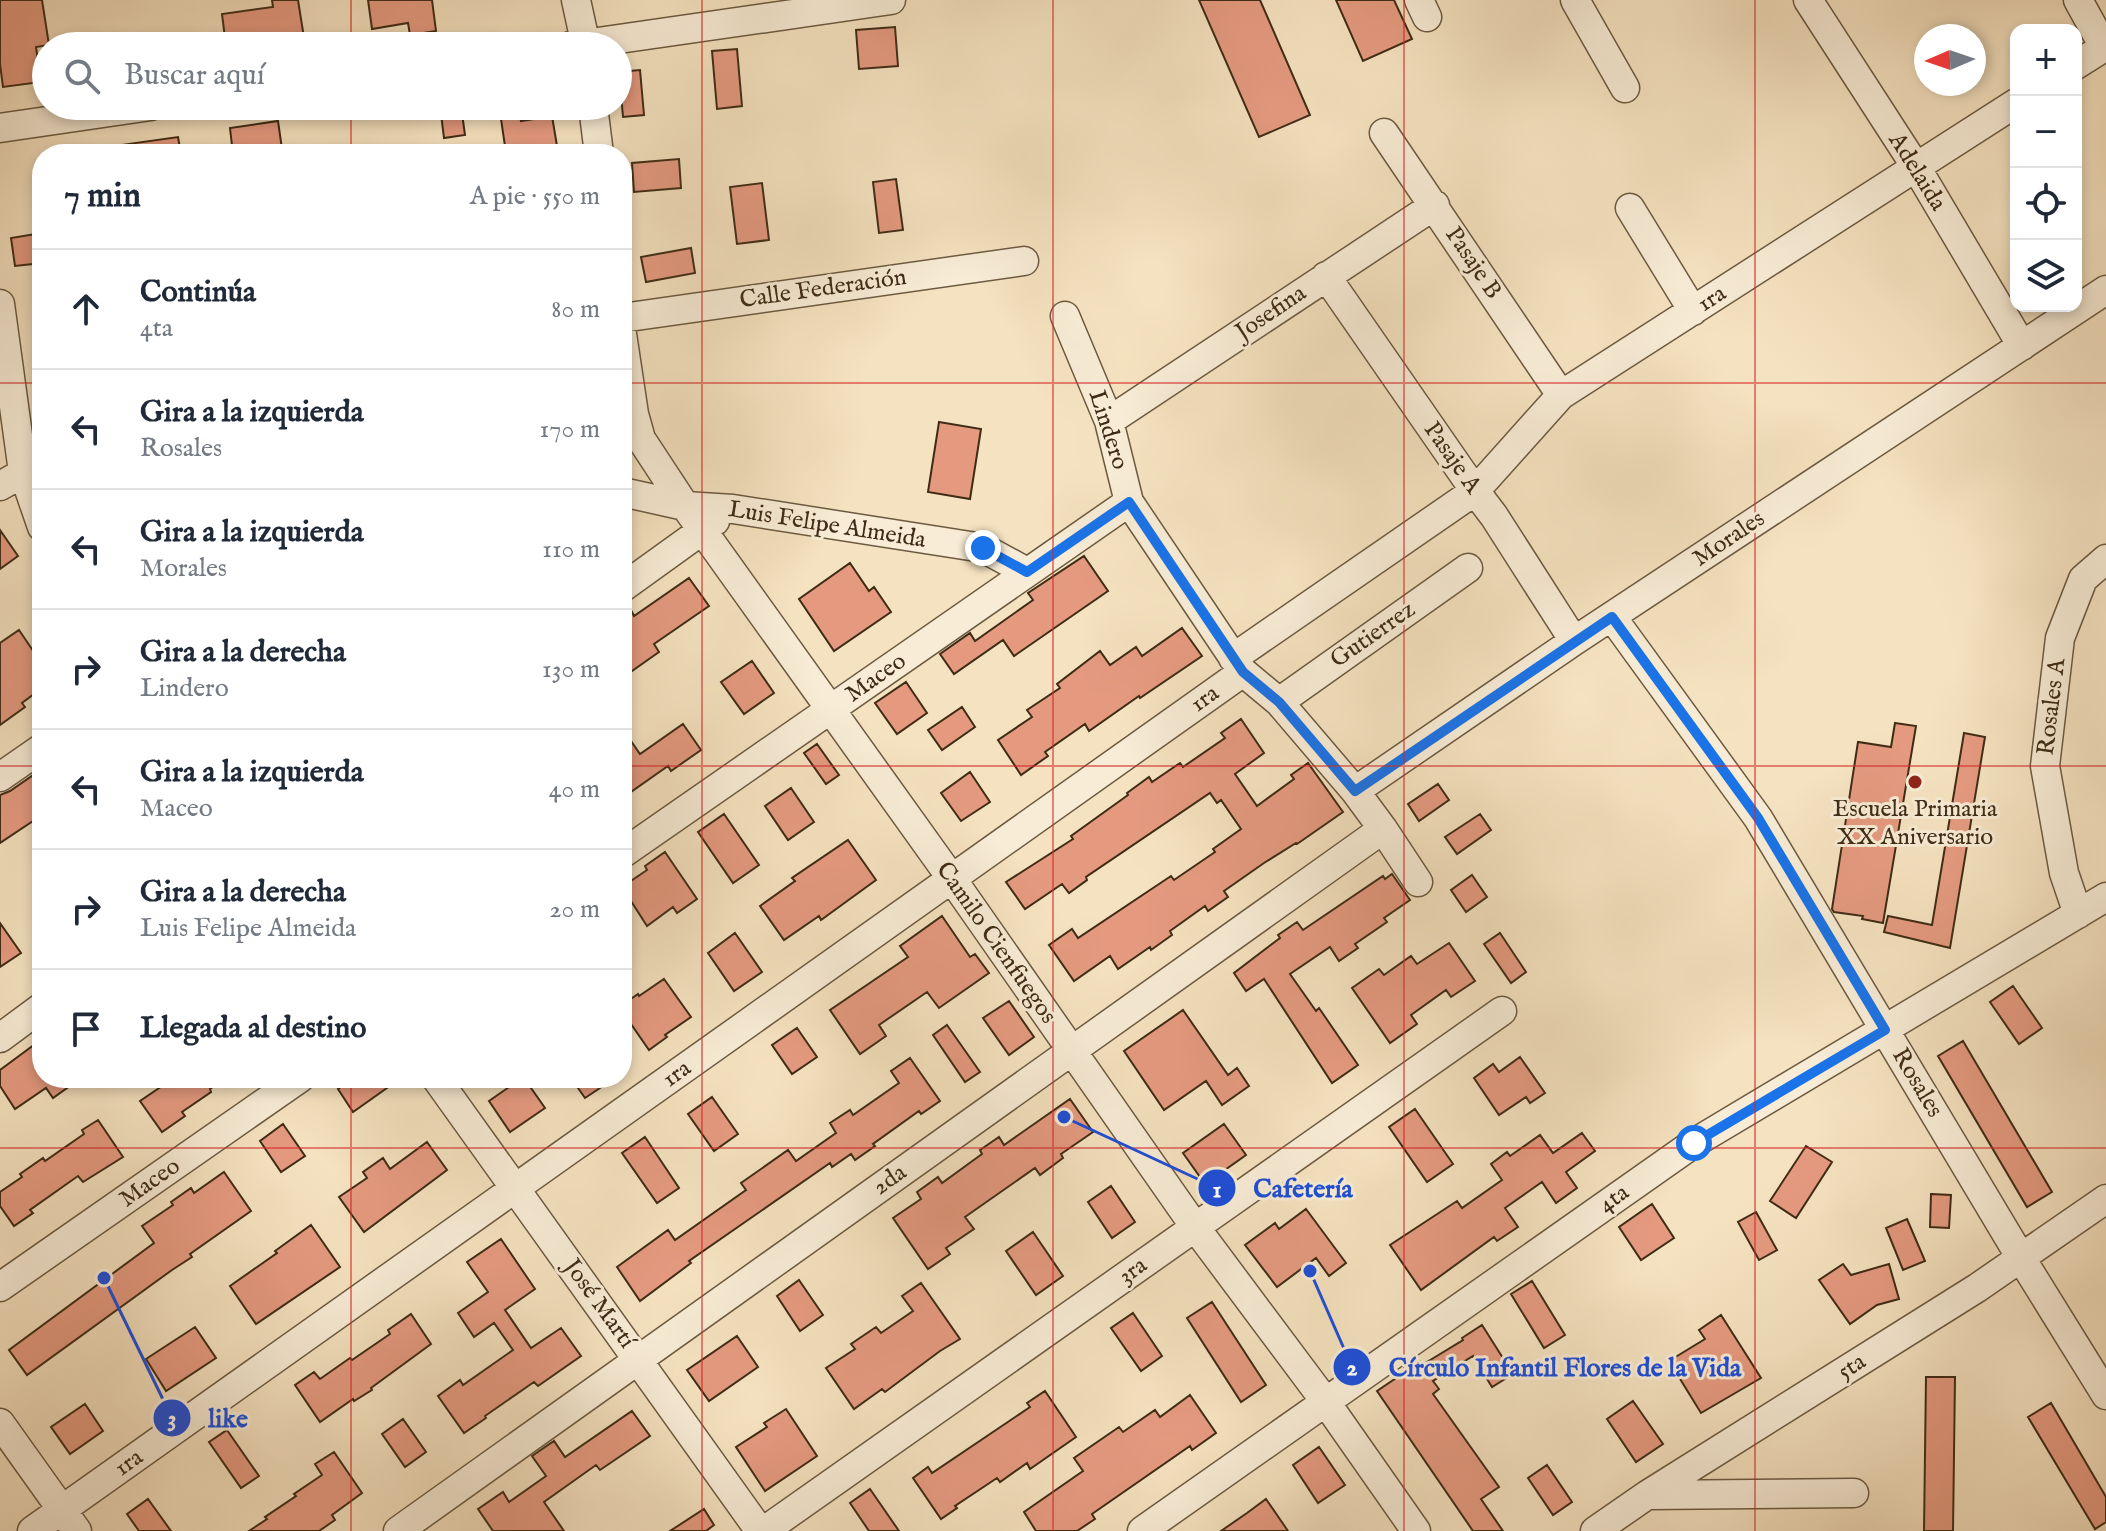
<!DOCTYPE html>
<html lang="es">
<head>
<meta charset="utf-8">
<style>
	body { margin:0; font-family:"IM FELL English",serif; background:#f2f2f3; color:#1f2937 }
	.controls { position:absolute; right:24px; top:24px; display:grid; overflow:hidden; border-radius:16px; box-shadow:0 4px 12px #0003 }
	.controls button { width:72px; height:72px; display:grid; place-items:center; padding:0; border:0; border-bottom:2px solid #e0e1e3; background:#fff; color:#1f2937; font:40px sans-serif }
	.compass { position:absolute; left:1914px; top:24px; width:72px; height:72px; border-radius:50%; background:#fff; box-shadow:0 4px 12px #0003; rotate:268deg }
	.stop { position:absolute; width:24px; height:24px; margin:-18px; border:6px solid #1a73e8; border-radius:50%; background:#fff }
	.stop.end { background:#1a73e8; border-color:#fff; box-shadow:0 2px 8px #0008 }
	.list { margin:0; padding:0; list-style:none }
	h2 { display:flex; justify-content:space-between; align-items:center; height:104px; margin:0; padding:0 32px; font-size:34px }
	h2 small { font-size:26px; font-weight:400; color:#747a83 }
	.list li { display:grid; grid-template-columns:52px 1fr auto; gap:24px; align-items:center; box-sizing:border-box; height:120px; padding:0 32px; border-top:2px solid #e0e1e3 }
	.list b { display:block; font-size:30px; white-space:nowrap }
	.list p { margin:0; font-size:26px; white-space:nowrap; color:#747a83 }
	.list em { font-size:26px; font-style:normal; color:#747a83 }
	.icon { flex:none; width:44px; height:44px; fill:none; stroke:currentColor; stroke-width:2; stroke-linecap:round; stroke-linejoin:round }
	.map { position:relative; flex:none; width:2106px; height:1531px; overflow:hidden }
	.search { position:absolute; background:#fff; box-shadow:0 4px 12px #0003; left:32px; top:32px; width:600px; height:88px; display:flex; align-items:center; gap:20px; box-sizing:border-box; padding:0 28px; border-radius:44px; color:#747a83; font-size:30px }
	.panel { position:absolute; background:#fff; box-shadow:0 4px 12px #0003; left:32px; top:144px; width:600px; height:944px; border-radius:32px }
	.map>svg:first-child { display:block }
</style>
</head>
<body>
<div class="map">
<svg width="2106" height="1531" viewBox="0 0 2106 1531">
	<rect width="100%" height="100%" fill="#f5e2c0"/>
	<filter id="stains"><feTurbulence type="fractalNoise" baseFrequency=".0025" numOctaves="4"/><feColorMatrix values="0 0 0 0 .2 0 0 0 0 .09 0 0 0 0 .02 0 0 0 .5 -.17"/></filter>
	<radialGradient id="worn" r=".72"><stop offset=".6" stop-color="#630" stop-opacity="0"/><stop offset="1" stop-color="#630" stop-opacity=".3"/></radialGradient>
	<!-- building -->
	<path fill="#e59a80" stroke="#3f2c15" stroke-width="2" d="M0,0h42l7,45 -13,2 5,35 -38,5 -3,-23z
		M272,0h26l7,44 -14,2h-65l-4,-32 51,-7z
		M368,0h64l4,31 -26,4 -2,-12 -36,6z
		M1199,0h61l50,115 -51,22z
		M1336,0h58l18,39 -49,22z
		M895,27l3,39 -39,3 -3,-39z
		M737,49l5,57 -25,3 -5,-58z
		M640,70l4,45 -21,2 -4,-45z
		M440,106h21l4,29 -21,3z
		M552,116l5,30 -51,7 -5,-34 19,-2 1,4z
		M278,121l4,28 -30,5h-19l-3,-26z
		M178,137l3,17h-59l-1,-9z
		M679,159l2,29 -47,4 -2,-29z
		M896,179l7,51 -24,3 -6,-51z
		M762,183l7,57 -32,4 -7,-57z
		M42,233v30l-27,3 -4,-28z
		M691,248l4,25 -49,9 -5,-25z
		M939,422l42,7 -11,70 -42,-7z
		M0,530l18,26 -18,13z
		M1084,556l24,35 -94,65 -11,-16 -49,34 -14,-20 30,-21 5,8 58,-41 -5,-7z
		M850,563l19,28 5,-4 17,25 -57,39 -35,-52z
		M689,578l20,28 -55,38 5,8 -37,26v-59l10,-7 2,4z
		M1182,628l20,28 -62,42 -1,-2 -50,35 -4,-7 -40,28 3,4 -27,19 -23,-35 34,-23 -5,-7 33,-22 -3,-4 43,-33 10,14 26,-18 6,9z
		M19,630l23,34v24l-20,15 3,4 -25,18v-82z
		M752,661l22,32 -30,21 -23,-32z
		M906,682l21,31 -30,21 -22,-31z
		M962,707l13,20 -33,23 -14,-20z
		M1241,719l23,34 -29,21 22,32 37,-27 -3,-4 17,-12 35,49 -46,32 -1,-1 -32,20 -40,28 4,6 -20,14 -3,-5 -35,25 2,4 -21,15 -1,-3 -32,22 -8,-13 -36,25 -25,-36 23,-16 6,9 93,-62 3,4 41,-28 -2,-3 28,-20 -20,-29 -4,3 -7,-10 -124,84 1,3 -18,13 -7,-9 -37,25 -19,-27 67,-43 -2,-3 57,-41 -1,-2 22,-16 3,5 28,-19 3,4 42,-29 -4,-5z
		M1895,723l21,3 -33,197 -21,-4 1,-3 -29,-4 -2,-3 26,-167 33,5z
		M683,724l18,26 -30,21 -3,-5 -40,28 -6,-9v-57l18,26z
		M1964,733l21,4 -35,211 -66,-16 4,-16 44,9z
		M817,744l22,31 -13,9 -22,-31z
		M42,769v46l-42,28v-48l10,-4z
		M970,772l20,30 -29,19 -20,-28z
		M1438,784l11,16 -30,21 -11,-17z
		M791,788l23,34 -26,18 -23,-34z
		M724,814l35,51 -26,18 -35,-51z
		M1480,814l11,16 -34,24 -12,-17z
		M848,840l28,40 -55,40 -2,-4 -35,24 -24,-34 35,-25 -3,-3z
		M665,852l32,47 -20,14 -4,-6 -26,19 -25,-39 25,-17 -2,-4z
		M1392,874l18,26 -26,18 3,4 -32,22 3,4 -19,13 -9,-14 -40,27 26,37 3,-3 39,57 -26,18 -68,-104 -18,12 -12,-18 46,-35 -2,-3 19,-13 6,8 80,-54 2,3z
		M1472,875l15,22 -21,15 -15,-22z
		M942,916l28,41 5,-3 14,19 -50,35 -12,-16 -48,33 7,11 -26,18 -30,-44 78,-53 -8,-11z
		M0,923l21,30 -21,14z
		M735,933l27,39 -28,19 -26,-38z
		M1500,933l26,39 -15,11 -27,-39z
		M1449,943l26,38 -24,16 -5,-7 -35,25 6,9 -27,19 -38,-55 27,-19 5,6 27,-19 6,8z
		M664,979l27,38 -26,18 2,2 -18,13 -27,-39v-6l16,-11 1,2z
		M2013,986l29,42 -23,16 -29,-42z
		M1009,1001l25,36 -25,18 -26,-37z
		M1183,1010l45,65 9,-7 12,18 -27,19 -16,-24 -42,29 -40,-59z
		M947,1025l33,47 -15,10 -32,-47z
		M797,1028l20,29 -25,17 -20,-29z
		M42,1039v39h39l-28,20 -7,-10 -31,21 -15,-23v-16z
		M1963,1041l89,151 -25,15 -89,-151z
		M1520,1057l25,36 -15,10 -4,-6 -27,18 -25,-37 19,-14 6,8z
		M910,1058l30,43 -19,13 -2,-3 -46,33 2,2 -20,14 -4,-6 -19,13 -2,-4 -141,98 2,2 -51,38 -23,-34 51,-37 7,10 71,-50 -5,-7 47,-33 8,11 40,-28 -6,-10 20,-13 3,5 46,-32 -8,-12z
		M174,1078h51l-15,11 1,3 -29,20 3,4 -23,16 -22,-31z
		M353,1078h48l-48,34 -15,-23z
		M522,1078h2l21,30 -35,24 -21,-31z
		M571,1078h44l-30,20z
		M712,1097l26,37 -24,17 -26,-37z
		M1070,1099l23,33 -32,22 2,4 -23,17 -5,-7 -70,49 9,12 -28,19 4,6 -22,15 -35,-51 28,-19 -4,-7 21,-15 4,6 40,-29 -2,-4 19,-13 5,8z
		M1415,1109l38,55 -26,18 -38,-55z
		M98,1120l25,37 -40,25 -5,-6 -48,34 3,3 -19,13 -14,-20v-14l22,-15 -2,-3 23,-16 2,3 39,-27 -2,-4z
		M283,1124l22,32 -24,16 -21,-31z
		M1224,1124l22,31 -41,29 -22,-31z
		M1582,1133l13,18 -29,21 11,16 -21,15 -14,-21 -37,26 13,19 -21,14 -3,-4 -73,53 -31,-45 67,-44 5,7 40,-28 -11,-16 16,-12 3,4 30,-21 13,18z
		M645,1137l34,51 -22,15 -35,-50z
		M427,1142l20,28 -83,62 -25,-35 28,-19 -4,-6 20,-14 7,11z
		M1806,1146l26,16 -36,56 -26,-17z
		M224,1172l27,39 -61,43 2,3 -20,13 -145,105 -18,-25 145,-107 -12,-17 31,-21 -2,-3 20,-14 3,5z
		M1111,1186l24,36 -23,16 -24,-36z
		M1931,1194l20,1 -2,33 -19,-1z
		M1652,1204l22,34 -33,22 -22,-33z
		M1306,1209l40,54 -17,13 -13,-18 -39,29 -32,-42 30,-22 4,6z
		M1756,1212l21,38 -18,10 -21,-38z
		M1907,1219l18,42 -22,9 -17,-42z
		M311,1225l29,42 -84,57 -26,-38 47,-33 -2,-2z
		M1033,1232l30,44 -27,19 -30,-44z
		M501,1239l34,50 -30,21 26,38 30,-20 20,28 -43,30 -4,-4 -49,34 1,2 -22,15 -26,-37 22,-16 3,5 50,-35 -19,-27 -20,14 -16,-24 30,-21 -21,-30z
		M1843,1264l8,11 38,-11 10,35 -22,6 -27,19 -31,-44z
		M799,1280l24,35 -23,16 -23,-35z
		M1532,1281l33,54 -21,13 -33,-54z
		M921,1283l39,56 -20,12 -55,41 -3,-3 -28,20 -28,-41 29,-19 -4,-5 25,-17 5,6 32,-22 -11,-15z
		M1212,1302l54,83 -25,17 -54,-84z
		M1133,1313l29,43 -21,15 -30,-43z
		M411,1314l20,30 -60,44 1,2 -18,11 -1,-2 -33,23 -25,-37 19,-13 6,7 30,-21 2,2 38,-26 -2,-4z
		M1721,1315l40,63 -60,35 -32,-52 36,-22 -6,-9z
		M1482,1325l31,49 -21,13 -19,-31 -40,25 6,8 -6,5 66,93 -18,12 22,32h-30l-96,-140 43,-29 2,3 41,-25 -1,-2z
		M195,1327l21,31 -50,33 -20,-32z
		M737,1336l21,31 -49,34 -22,-31z
		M1926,1377h29l-2,154h-29z
		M1045,1391l31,46 -46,32 -3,-6 -27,19 -3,-4 -42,28 2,2 -16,11 -28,-41 15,-11 4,6 98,-66 -3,-4z
		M1190,1395l26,38 -24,17 -2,-4 -98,68 3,5 -18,12h-41l-12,-19 59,-41 -9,-13 45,-31 4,5 32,-22 5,7z
		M1633,1401l30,43 -27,18 -29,-43z
		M2051,1403l55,94v25l-11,7 -67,-112z
		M85,1404l18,27 -33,23 -19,-27z
		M786,1409l31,47 -52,35 -29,-44 31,-20 -3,-4z
		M632,1411l18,25 -50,34 -4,-5 -52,37 20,29h-71l-15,-22 25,-17 6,10 37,-26 -14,-20 22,-15 11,16z
		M403,1419l23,33 -21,15 -23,-33z
		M227,1430l32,46 -18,12 -32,-46z
		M1319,1447l26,38 -27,18 -25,-38z
		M334,1452l28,41 -30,22 3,5 -16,11h-70l18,-12 -2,-2 31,-21 -2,-2 28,-19 -7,-11z
		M1547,1465l25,37 -19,13 -25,-37z
		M870,1489l29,42h-30l-19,-28z
		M148,1499l23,32h-32l-12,-17z
		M1266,1499l22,32h-67l26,-18z
		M704,1509l10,16 -8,6h-36z"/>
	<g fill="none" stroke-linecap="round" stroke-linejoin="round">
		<!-- minor casing -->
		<g stroke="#6c5a40" stroke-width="31">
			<path id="minor" d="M576,0l10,46
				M1419,0l8,17
				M1575,0l50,88
				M1808,0l108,167 106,179
				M2078,0l26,47
				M570,46l321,-46
				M2076,65l30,-19
				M593,106l6,48
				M0,128l151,-22
				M1384,133l177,262
				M1630,208l63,103
				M1326,276l149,215 19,25 80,125
				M0,304l23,168 19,55
				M1065,316l44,105 20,81 114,170 36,30 76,89 28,38 35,53
				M622,318l402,-57
				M622,334l12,80 7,25 44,67 267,373 243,348 130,174 91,130
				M1109,421l326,-216
				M0,486l42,-24
				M622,492l63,14 48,3 250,39 44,24
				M622,588l93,-67
				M1612,617l146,201 263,440 85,137
				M1233,658l242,-167 86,-96 455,-292
				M1279,702l189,-134
				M0,777l42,-29
				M1355,791l219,-150 532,-351
				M622,854l507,-352
				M2078,914l-14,-41 -19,-107 15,-128 23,-59 23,-20
				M0,1038l42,-31
				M436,1078l324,453
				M0,1287l300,-209
				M0,1423l77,108
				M1648,1495l206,-2
				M32,1531l1211,-859
				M398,1531l985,-702
				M764,1531l738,-520
				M1142,1531l552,-388 412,-246
				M1595,1531l52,-36 330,-207 129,-89"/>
		</g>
		<!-- minor -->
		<use href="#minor" stroke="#f8ecd6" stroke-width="28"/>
	</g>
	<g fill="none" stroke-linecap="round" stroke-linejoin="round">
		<!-- route -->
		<path stroke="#1a73e8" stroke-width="10" d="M983,548l44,24 102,-70 114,170 36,30 76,89 257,-174 146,201 127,212 -191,113"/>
	</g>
	<!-- grid -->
	<path fill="none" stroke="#d62828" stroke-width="2" stroke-opacity="0.55" d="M351,0v46M702,0v1531M1053,0v1531M1404,0v1531M1755,0v1531M351,106v48M0,383h42M622,383h1484M0,766h42M622,766h1484M351,1078v453M0,1148h2106"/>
	<!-- markers -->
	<circle fill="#8f2418" stroke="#f8ecd6" stroke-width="3" cx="1915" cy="782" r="8"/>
	<g text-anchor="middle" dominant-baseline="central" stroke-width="6" stroke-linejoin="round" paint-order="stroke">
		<!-- street labels -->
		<g font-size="24" fill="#3f2c15" stroke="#f8ecd6">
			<text transform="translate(1917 172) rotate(58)">Adelaida</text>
			<text transform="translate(1473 263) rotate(56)">Pasaje B</text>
			<text transform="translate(823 289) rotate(-8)">Calle Federación</text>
			<text transform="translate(1712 299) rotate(-33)">1ra</text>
			<text transform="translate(1271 313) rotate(-34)">Josefina</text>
			<text transform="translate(1108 430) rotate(72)">Lindero</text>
			<text transform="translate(1452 458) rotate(55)">Pasaje A</text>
			<text transform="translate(827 525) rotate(9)">Luis Felipe Almeida</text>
			<text transform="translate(1729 539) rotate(-34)">Morales</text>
			<text transform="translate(1373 635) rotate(-35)">Gutierrez</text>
			<text transform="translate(876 678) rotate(-35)">Maceo</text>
			<text transform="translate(1205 699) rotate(-35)">1ra</text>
			<text transform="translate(2052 707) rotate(-83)">Rosales A</text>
			<text transform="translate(996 943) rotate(55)">Camilo Cienfuegos</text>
			<text transform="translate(677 1074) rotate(-35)">1ra</text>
			<text transform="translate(1917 1083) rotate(59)">Rosales</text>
			<text transform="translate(890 1180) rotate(-35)">2da</text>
			<text transform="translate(150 1183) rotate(-35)">Maceo</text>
			<text transform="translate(1614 1199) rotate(-35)">4ta</text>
			<text transform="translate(1133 1271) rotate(-35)">3ra</text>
			<text transform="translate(599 1304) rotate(54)">José Martí</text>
			<text transform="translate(1852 1367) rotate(-32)">5ta</text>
			<text transform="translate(129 1463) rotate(-35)">1ra</text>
		</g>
		<!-- poi labels -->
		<g font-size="24" fill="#3f2c15" stroke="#f8ecd6">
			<text x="1915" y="809">Escuela Primaria<tspan x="1915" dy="28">XX Aniversario</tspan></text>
		</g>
	</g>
	<!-- callouts -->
	<path fill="none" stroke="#1d4ed8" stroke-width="3" d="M1064 1117L1217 1188M1310 1271L1352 1367M104 1278L172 1418"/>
	<g fill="#1d4ed8" stroke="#f8ecd6" stroke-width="3">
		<circle cx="1064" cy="1117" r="8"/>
		<circle cx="1310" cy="1271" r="8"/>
		<circle cx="104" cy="1278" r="8"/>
		<circle cx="1217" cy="1188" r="20"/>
		<circle cx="1352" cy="1367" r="20"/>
		<circle cx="172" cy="1418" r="20"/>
	</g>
	<g font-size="24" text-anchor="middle" font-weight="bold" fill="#fff">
		<text x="1217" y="1197">1</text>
		<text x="1352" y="1375">2</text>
		<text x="172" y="1426">3</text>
	</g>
	<g font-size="26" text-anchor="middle" font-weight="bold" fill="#1d4ed8" stroke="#f8ecd6" stroke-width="6" stroke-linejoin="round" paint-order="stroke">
		<text x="1303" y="1197">Cafetería</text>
		<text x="1565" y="1376">Círculo Infantil Flores de la Vida</text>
		<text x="228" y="1427">like</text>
	</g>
	<rect width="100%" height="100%" filter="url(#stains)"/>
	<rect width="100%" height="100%" fill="url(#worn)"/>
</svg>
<div class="controls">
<button>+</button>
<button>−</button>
<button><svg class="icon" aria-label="locate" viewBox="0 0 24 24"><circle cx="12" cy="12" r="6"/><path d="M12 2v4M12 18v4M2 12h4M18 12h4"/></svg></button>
<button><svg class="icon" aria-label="layers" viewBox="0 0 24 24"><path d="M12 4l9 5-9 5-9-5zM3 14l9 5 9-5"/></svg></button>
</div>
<svg class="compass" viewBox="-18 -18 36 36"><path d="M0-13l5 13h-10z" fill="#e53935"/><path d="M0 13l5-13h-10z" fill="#747a83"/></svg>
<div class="stop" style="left:1694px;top:1143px"></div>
<div class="stop end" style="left:983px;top:548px"></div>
<div class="search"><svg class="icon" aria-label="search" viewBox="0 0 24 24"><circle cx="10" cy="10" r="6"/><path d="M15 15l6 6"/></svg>Buscar aquí</div>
<section class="panel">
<h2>7 min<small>A pie · 550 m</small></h2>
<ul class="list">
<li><svg class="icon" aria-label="ahead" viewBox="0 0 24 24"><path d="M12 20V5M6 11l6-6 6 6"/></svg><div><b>Continúa</b><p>4ta</p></div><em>80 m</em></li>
<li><svg class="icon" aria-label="left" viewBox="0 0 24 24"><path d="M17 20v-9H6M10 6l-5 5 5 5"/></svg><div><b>Gira a la izquierda</b><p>Rosales</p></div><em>170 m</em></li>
<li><svg class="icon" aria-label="left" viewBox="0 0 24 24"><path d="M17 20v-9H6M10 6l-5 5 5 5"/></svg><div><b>Gira a la izquierda</b><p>Morales</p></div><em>110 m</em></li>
<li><svg class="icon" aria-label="right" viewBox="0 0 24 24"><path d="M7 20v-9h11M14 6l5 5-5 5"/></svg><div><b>Gira a la derecha</b><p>Lindero</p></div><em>130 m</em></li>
<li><svg class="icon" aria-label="left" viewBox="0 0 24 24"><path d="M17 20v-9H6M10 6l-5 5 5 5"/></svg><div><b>Gira a la izquierda</b><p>Maceo</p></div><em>40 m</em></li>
<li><svg class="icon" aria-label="right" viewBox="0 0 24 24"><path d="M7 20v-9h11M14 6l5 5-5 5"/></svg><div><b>Gira a la derecha</b><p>Luis Felipe Almeida</p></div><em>20 m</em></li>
<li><svg class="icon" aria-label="arrive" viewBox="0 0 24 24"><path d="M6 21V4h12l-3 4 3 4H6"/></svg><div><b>Llegada al destino</b></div></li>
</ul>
</section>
</div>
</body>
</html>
